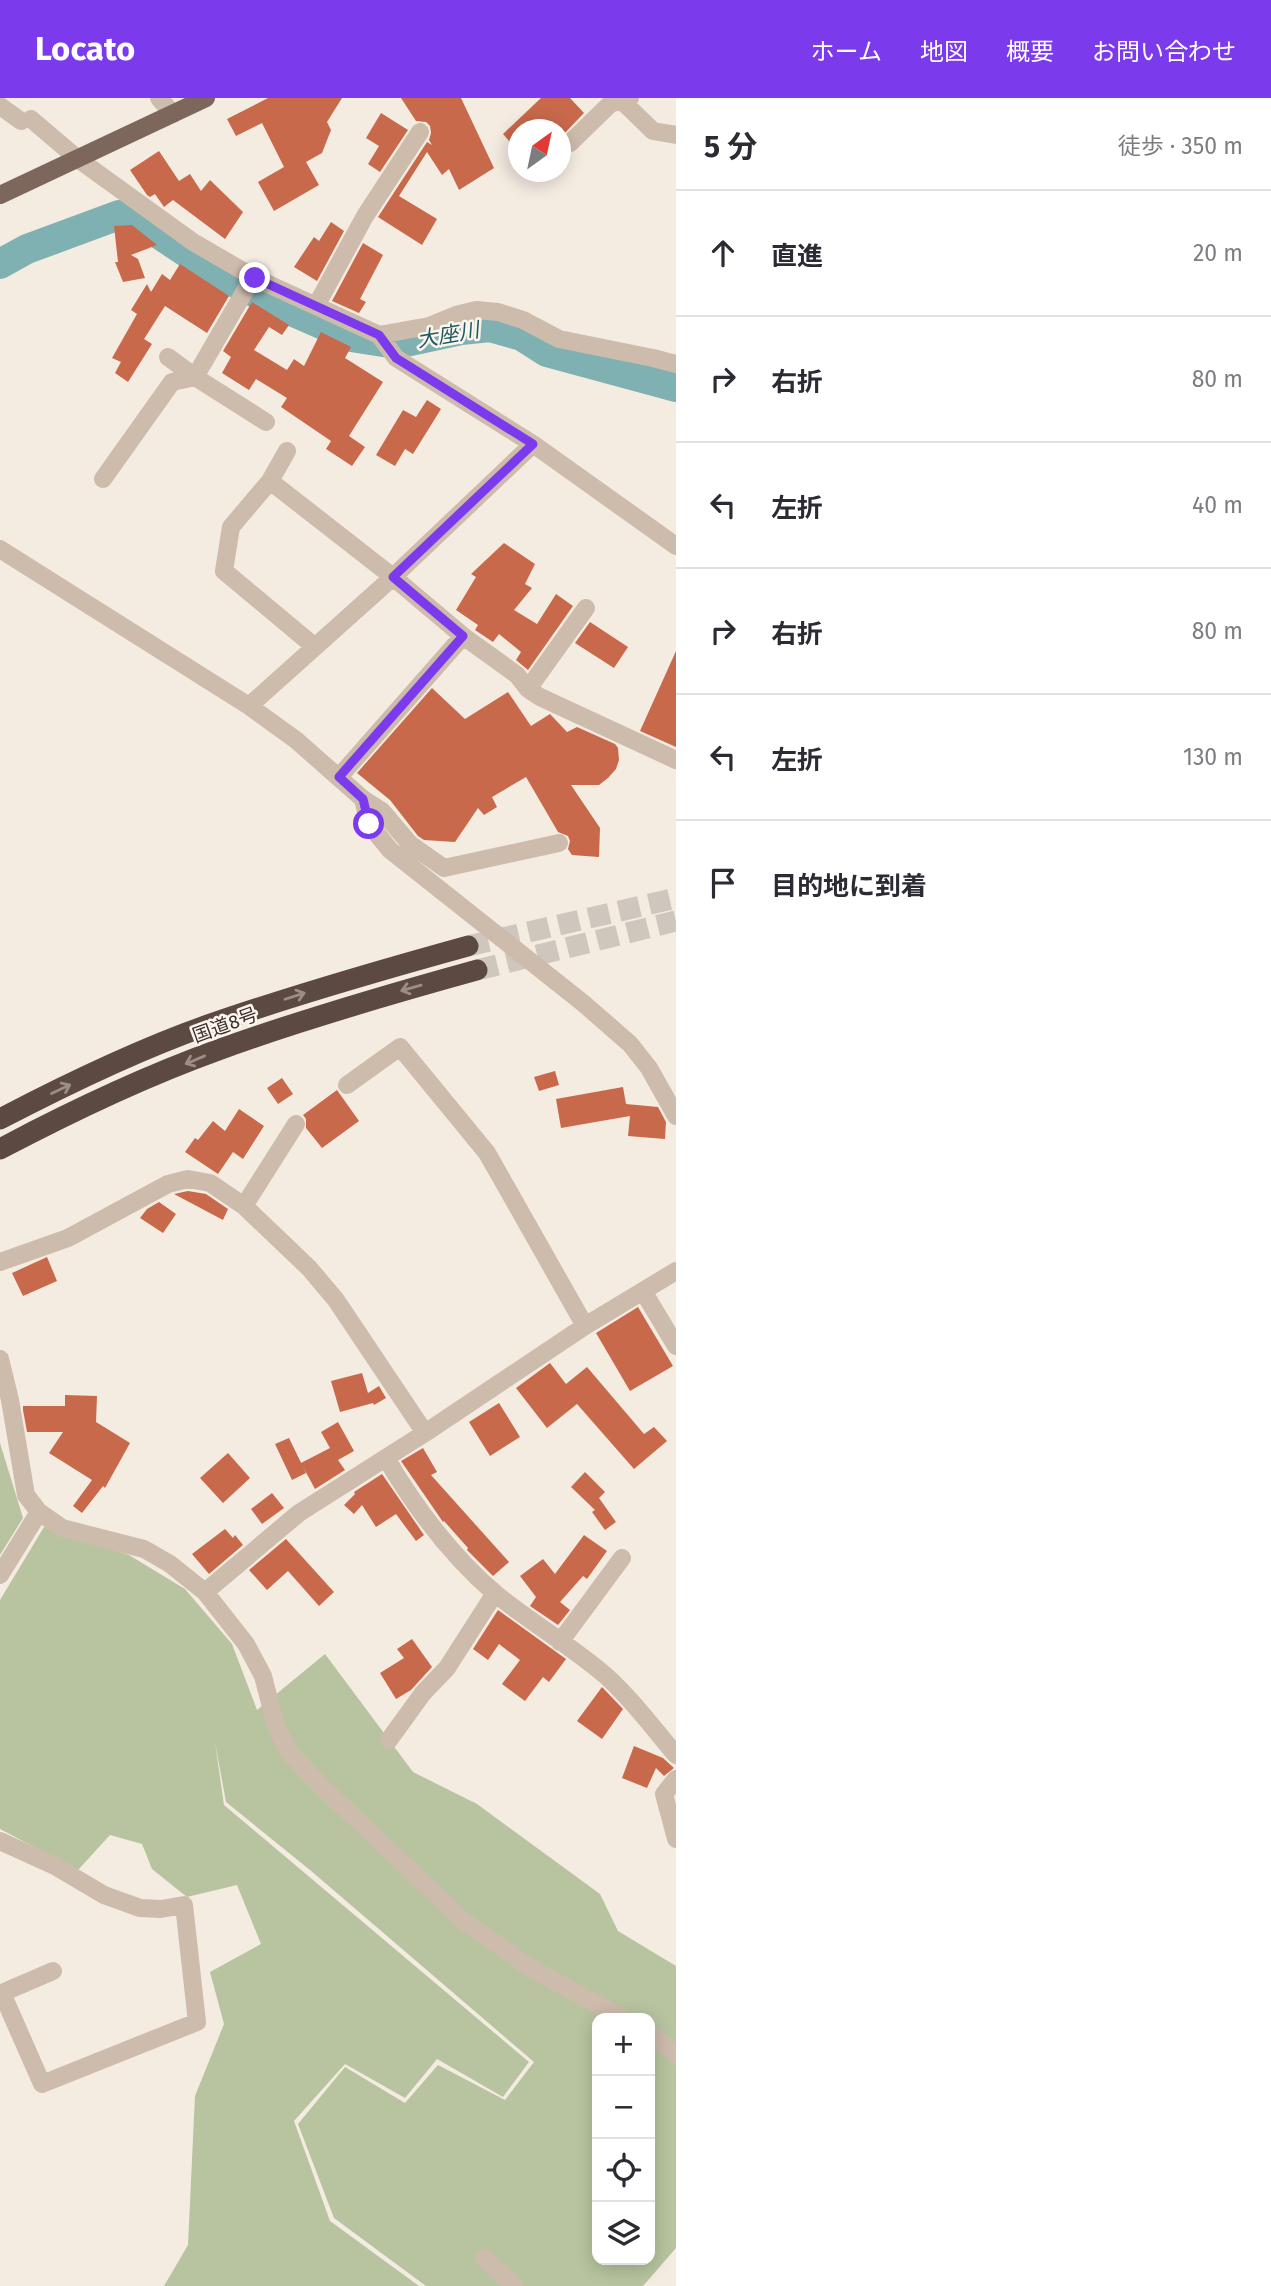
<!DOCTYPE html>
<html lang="ja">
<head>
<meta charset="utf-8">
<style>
	body { margin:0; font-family:"Fira Sans","Noto Sans JP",sans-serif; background:#f2f2f3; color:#2b2b33 }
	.controls { position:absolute; right:21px; bottom:21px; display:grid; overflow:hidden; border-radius:14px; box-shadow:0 4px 18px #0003 }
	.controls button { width:63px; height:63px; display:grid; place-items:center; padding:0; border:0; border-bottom:2px solid #e1e1e2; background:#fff; color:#2b2b33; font:35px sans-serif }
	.compass { position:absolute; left:508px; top:21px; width:63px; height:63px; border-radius:50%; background:#fff; box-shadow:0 4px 18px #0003; rotate:33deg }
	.stop { position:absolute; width:21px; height:21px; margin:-16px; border:5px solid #7c3aed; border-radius:50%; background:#fff }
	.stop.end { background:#7c3aed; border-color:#fff; box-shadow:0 2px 7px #0008 }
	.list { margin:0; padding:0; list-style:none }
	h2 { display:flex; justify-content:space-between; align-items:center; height:91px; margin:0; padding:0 28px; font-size:30px }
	h2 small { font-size:23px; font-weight:400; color:#7c7c81 }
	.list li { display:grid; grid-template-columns:46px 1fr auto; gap:21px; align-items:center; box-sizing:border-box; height:126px; padding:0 28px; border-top:2px solid #e1e1e2 }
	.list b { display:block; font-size:26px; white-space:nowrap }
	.list em { font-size:23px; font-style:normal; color:#7c7c81 }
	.icon { flex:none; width:38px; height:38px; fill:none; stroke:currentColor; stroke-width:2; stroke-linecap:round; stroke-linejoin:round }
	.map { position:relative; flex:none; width:676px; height:2188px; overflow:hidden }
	header { display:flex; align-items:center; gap:42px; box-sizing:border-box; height:98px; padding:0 35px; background:#7c3aed; color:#fff }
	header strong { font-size:33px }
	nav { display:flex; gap:38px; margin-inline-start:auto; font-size:24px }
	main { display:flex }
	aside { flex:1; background:#fff }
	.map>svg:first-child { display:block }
</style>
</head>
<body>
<header>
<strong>Locato</strong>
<nav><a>ホーム</a><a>地図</a><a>概要</a><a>お問い合わせ</a></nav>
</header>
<main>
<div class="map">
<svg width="676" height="2188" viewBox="0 0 676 2188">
	<rect width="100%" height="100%" fill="#f4ebe1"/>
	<!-- green -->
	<path fill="#b8c4a0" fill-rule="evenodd" d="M0,1345l23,75 -23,37z
		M44,1429l85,28 56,34 47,55 25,66 68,-56 88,118 64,32 123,90 18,37 58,35v282l-33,38h-217l-92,-68 -36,-94 47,-57 60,36 33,-38 67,35 29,-38 -224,-192 -84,-68 -11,-60 9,63 305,257 -26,35 -66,-38 -32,39 -60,-34 -51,57 36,100 89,65h-255l24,-41 7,-149 29,-72 -14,-52 51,-28 -24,-59 -50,12 -35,-28 -10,-25 -32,-9 -32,35 -78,-41v-229zM597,1920h53v242h-53z"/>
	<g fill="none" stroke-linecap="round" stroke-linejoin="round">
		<!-- river -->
		<path stroke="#7fb0b2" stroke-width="30" d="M0,166l27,-15 92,-34 16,3 87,58 65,33 64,28 45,7 65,-14 29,-3 32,9 25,16 129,35"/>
	</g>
	<!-- building -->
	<path fill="#c8694b" d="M268,0h74l-15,24 4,8 -9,23 -16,9 13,23 -45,26 -16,-29 26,-15 -22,-44 -26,13 -9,-17z
		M401,0h60l33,70 -35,22 -10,-21 -7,6 -15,-23 -28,44 38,23 -15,26 -44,-28 49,-75 5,3 -3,-5 2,-7 -1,-7 -4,-4 -10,-1z
		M541,0h29l14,15 -23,24v-7h-42v22l-16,-18z
		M381,15l27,17 -28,42 -12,-8 11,-18 -13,-8z
		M159,53l20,30 11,-7 11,17 9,-11 33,32 -18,27 -52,-39 -9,7 -9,-13 -5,3 -3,-2 -17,-25z
		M331,124l13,9 -27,50 -23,-14 20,-30 5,4z
		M132,127l25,20 -26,10 7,4 7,19 -22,4 -8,-20h3l-4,-36z
		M363,145l20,12 -23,44 6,3 -7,11 -27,-12z
		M180,166l49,32 -22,37 -42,-27 -21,33 8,5 -24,38 -13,-9 6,-11 -9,-4 25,-44 -6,-4 16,-26 4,8 11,-18 8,6z
		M252,204l37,23 -7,10 -13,-8 -15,23 33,20 7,-11 10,7 17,-34 30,15 -6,11 38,24 -34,54 16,11 -13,19 -26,-17 5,-8 -50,-34 6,-9 -31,-19 -7,11 -27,-17 9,-16 -8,-6z
		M427,302l14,9 -28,45 -8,-5 -10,17 -19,-11 27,-45 13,7z
		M504,445l31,21 -10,20 7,4 -18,22 23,14 19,-30 17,12 -45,64 -12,-10 5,-8 -22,-18 -6,8 -18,-12 3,-5 -22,-15 20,-33 -5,-3z
		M590,524l38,25 -14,21 -39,-25z
		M676,553v96l-36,-16z
		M432,590l33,31 43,-27 23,34 19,-12 17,18 10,-5 38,17 3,4 1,12 -3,9 -8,9 -9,7h-28l29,43 -1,29 -27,-2 -4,-6 2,-8 -2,-5 -10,-4 -32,-55 -34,20 5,10 -13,8 -6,-7 -23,34 -31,-2 -6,-4 -28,-36 -33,-27z
		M555,973l4,14 -20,6 -5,-14z
		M282,980l11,16 -15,10 -11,-16z
		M623,989l3,17 32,3 8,15 -1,17 -37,-3 2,-20 -69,12 -5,-29z
		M337,992l22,31 -37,27 -16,-20v-9l-3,-4z
		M239,1011l25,17 -21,33 -10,-7 -15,22 -33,-22 10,-14 3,2 15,-19 12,10z
		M188,1093l18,3 22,15 -5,11 -49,-26z
		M159,1104l17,12 -13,19 -23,-15 7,-9z
		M47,1159l10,24 -34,15 -11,-23z
		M638,1209l35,59 -43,25 -34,-58z
		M550,1265l16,21 21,-17 57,67 10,-7 13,14 -33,28 -57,-65 -30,24 -31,-40z
		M362,1275l6,20 11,-7 7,12 -12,7 -1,-2 -33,9 -9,-31z
		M65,1297l32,1 -1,26 34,21 -25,45 -2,-2 -21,27 -9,-7 19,-26 -43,-27 14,-21h-36l-4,-22v-4h42z
		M499,1305l21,34 -30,19 -21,-34z
		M338,1324l16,29 -16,9 7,10 -30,19 -14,-26 29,-15 -9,-16z
		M289,1340l17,35 -14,7 -17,-36z
		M423,1350l14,24 -6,3 78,87 -16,14 -26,-26 1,-2 -24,-27 -1,1 -42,-61z
		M228,1355l22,25 -27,25 -23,-25z
		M585,1374l20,20 -6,6 17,24 -11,8 -13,-18 3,-2 -24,-23z
		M382,1376l42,61 -8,6 -20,-27 -20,13 -14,-22 -8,9 -10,-9 11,-11 -1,-2z
		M272,1395l12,15 -22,16 -11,-15z
		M225,1431l8,9 2,-3 8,10 -34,29 -17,-20z
		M584,1437l23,16 -20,28 -4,-3 -23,26 10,8 -12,15 -28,-19 6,-9 -16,-21 23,-17 12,15z
		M286,1441l48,53 -15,14 -31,-35 -21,19 -18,-20z
		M498,1512l68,49 -17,23 -6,-5 -18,24 -23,-17 18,-24 -21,-16 -11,16 -15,-11z
		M412,1541l20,28 -21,23 -15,9 -16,-26 24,-15 -7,-9z
		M602,1589l21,22 -21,30 -25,-18z
		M634,1648l29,12 11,10 -10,8 -8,-8 -9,20 -25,-10z"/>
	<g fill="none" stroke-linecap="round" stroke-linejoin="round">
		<!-- highway-tunnel -->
		<path stroke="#cfc6bd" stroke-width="21" stroke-dasharray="21 10" stroke-linecap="butt" d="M468,848l208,-48
			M477,872l199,-49"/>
		<!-- minor -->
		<path stroke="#cdbbac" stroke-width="18" d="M159,0l14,16
			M619,0l34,33 23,4
			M0,8l21,15
			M31,21l47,40 115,83 62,36 124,57 17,23 137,86 143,102
			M570,45l40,-39 20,-6
			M316,208l49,-90 55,-84
			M379,237l50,-9 27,-11 20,-5 22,2 25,8 36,19 94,19 23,6
			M168,259l27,20 58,-100
			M103,381l69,-97 23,-5 71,45
			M270,383l17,-30
			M0,451l249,157 47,34 67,59 6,25 21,26 193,153 47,41 19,24 27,48
			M315,549l-91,-76 7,-44 39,-46 123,96 70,59
			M528,591l58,-81
			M249,608l144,-129 140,-133
			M339,679l124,-141 54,39 11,14 12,8 136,63
			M363,701l19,12 28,33 34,24 115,-25
			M347,987l53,-38 87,106 98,173
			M244,1108l52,-82
			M0,1164l68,-24 100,-54 20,-5 22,4 34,23 65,62 27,32 89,133
			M643,1193l33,55
			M0,1261l10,41 16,95 13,17 23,16 82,21 26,15 35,28 41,52 17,32 13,50 12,25 34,36 143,135 67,47 91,49
			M386,1360c30,51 66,99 111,137 35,28 74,51 108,80 27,24 48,53 71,80
			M0,1477l39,-63
			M205,1494l94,-79 126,-80 160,-107 91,-55
			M560,1544l62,-84
			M389,1642l34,-47 24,-25 48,-75
			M676,1681l-12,15 12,45
			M0,1743l55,25 49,29 36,13 21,1 23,-4 13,117 -155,62 -40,-91 51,-22
			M650,1935l26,22
			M484,2160l31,28"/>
		<!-- major -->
		<path stroke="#7d675c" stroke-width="18" d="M0,97l206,-97"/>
		<!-- highway -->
		<path stroke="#5c4a42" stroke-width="21" d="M0,1021c67,-35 137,-69 208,-94 86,-30 173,-55 260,-79
			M0,1051c70,-37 143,-72 218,-99 85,-31 172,-56 259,-80"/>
	</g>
	<!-- one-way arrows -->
	<defs><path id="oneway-shaft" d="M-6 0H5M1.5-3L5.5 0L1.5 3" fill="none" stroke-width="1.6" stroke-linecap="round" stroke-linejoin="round" transform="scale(1.75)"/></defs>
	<g stroke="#9c8e87">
		<use href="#oneway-shaft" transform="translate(411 890) rotate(164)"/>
		<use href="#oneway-shaft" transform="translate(295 898) rotate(-18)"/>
		<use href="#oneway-shaft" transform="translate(195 962) rotate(157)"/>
		<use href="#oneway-shaft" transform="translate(61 991) rotate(-25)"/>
	</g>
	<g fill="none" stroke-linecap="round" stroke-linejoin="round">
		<!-- route -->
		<path stroke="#7c3aed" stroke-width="9" d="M255,180l124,57 17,23 137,86 -140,133 70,59 -124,141 24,22 6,25"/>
	</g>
	<g text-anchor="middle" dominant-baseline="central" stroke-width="5" stroke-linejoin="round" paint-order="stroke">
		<!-- street labels -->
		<g font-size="19" fill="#3b302b" stroke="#fbf5ee">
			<text transform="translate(225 927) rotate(-20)">国道8号</text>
		</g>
		<!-- water labels -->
		<g font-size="21" font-style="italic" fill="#1f5a5e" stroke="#fbf5ee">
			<text transform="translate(448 237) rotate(-10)">大座川</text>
		</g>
	</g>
</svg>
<div class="controls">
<button>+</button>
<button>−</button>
<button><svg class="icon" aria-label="locate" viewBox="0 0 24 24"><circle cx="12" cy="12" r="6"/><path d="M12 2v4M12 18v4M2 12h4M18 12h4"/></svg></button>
<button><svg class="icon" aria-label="layers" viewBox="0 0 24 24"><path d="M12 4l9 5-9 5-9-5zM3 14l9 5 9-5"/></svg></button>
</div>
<svg class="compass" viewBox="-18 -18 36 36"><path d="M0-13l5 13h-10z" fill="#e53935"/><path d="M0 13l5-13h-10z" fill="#7c7c81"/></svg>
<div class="stop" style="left:369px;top:726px"></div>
<div class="stop end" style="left:255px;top:180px"></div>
</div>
<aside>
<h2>5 分<small>徒歩 · 350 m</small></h2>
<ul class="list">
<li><svg class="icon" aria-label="ahead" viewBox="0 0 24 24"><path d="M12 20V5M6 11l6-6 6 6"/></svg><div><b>直進</b></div><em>20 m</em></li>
<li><svg class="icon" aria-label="right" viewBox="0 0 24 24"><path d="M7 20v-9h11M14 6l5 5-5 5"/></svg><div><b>右折</b></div><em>80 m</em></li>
<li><svg class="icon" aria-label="left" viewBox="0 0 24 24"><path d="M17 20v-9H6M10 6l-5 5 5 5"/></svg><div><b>左折</b></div><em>40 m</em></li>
<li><svg class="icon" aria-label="right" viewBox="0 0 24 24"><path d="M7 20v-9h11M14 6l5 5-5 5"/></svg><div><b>右折</b></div><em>80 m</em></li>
<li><svg class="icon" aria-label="left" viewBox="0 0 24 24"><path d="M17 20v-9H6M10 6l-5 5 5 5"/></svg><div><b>左折</b></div><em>130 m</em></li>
<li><svg class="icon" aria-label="arrive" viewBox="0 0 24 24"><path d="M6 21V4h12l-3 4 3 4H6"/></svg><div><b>目的地に到着</b></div></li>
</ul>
</aside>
</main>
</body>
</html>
